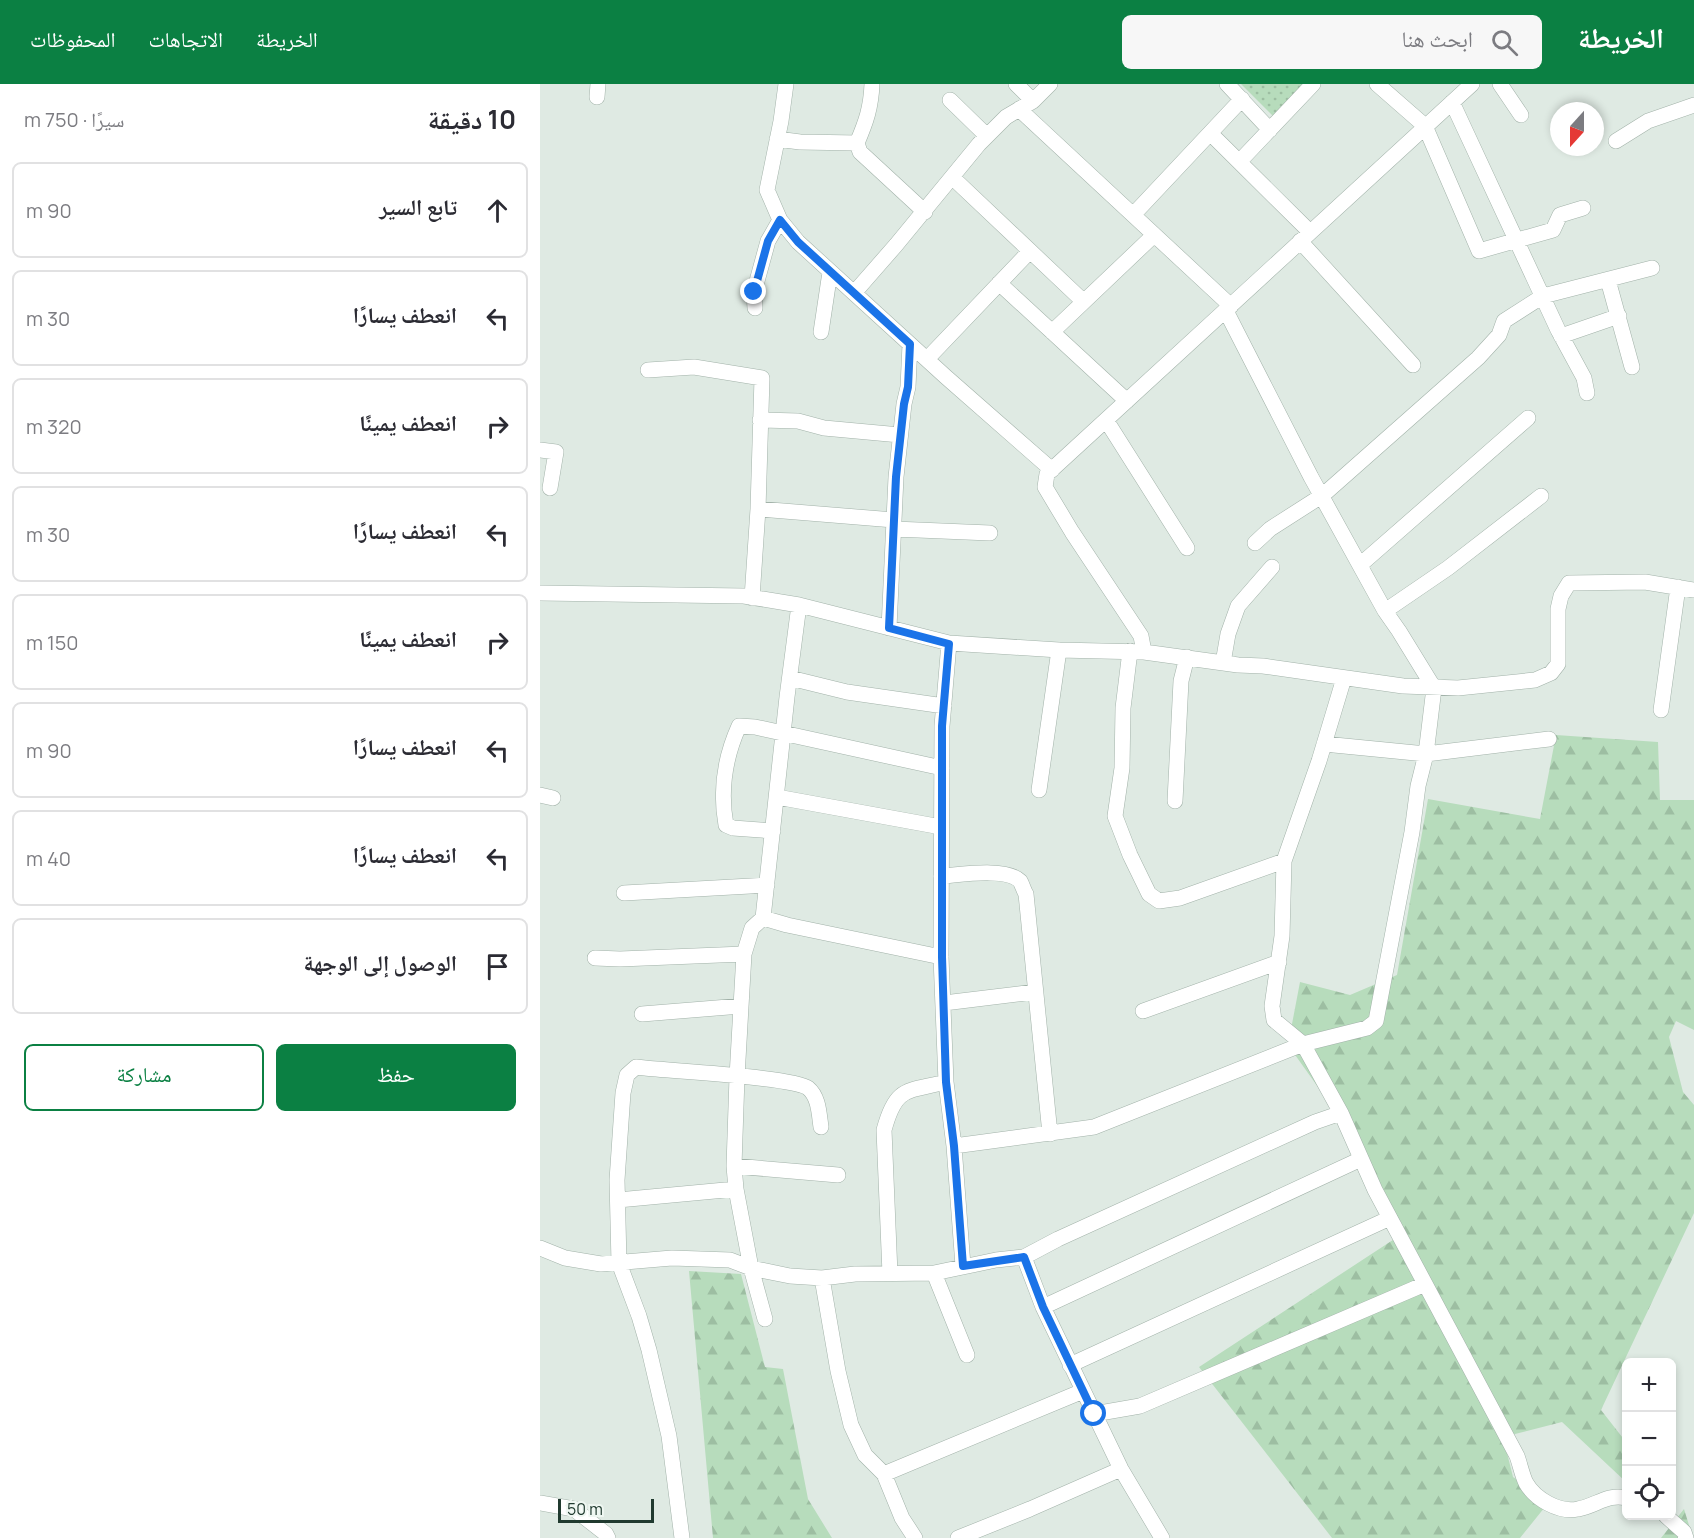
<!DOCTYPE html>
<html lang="ar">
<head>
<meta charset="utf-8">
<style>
	body { margin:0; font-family:Manrope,"Noto Naskh Arabic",sans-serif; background:#f7f7f7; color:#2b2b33; direction:rtl }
	.controls { position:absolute; right:18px; bottom:18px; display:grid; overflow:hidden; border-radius:9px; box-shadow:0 3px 9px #0003 }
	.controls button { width:54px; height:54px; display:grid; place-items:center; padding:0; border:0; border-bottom:2px solid #e1e1e2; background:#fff; color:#2b2b33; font:30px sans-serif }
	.compass { position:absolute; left:1010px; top:18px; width:54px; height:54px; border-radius:50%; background:#fff; box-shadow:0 3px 9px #0003; rotate:201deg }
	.scale { position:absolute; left:18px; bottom:15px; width:96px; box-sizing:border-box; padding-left:6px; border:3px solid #203a2f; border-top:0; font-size:16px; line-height:21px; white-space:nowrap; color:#203a2f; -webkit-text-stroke:4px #eff7f2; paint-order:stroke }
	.stop { position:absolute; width:18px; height:18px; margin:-14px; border:4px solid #1a73e8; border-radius:50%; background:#fff }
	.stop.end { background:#1a73e8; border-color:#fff; box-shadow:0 2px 6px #0008 }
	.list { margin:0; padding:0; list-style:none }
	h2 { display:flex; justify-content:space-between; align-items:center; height:78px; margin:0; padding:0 24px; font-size:26px }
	h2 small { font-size:20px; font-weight:400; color:#7c7c81 }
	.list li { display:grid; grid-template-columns:39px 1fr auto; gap:18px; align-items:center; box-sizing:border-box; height:96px; margin:0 12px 12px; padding:0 12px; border:2px solid #e1e1e2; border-radius:9px }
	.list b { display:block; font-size:22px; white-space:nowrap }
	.list em { font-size:20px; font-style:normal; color:#7c7c81 }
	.actions { display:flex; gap:12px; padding:18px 24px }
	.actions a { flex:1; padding:14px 0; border:2px solid #0b8043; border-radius:9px; text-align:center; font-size:21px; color:#0b8043 }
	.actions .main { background:#0b8043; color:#fff }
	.icon { flex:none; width:33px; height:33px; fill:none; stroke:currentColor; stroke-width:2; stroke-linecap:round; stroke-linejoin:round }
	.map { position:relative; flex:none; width:1154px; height:1454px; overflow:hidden; direction:ltr }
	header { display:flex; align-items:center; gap:36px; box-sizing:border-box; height:84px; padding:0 30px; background:#0b8043; color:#fff }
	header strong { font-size:28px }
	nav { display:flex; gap:33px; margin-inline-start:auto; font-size:21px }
	.search { width:420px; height:54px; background:#f7f7f7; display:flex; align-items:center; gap:15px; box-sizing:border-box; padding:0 21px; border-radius:9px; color:#7c7c81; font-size:22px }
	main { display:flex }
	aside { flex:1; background:#fff }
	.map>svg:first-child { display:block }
</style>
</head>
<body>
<header>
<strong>الخريطة</strong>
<div class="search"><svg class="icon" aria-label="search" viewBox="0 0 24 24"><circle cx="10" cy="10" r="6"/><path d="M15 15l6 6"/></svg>ابحث هنا</div>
<nav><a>الخريطة</a><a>الاتجاهات</a><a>المحفوظات</a></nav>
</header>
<main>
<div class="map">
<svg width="1154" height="1454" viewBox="0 0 1154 1454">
	<defs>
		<pattern id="forest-firs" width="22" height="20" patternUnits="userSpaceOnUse" patternTransform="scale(1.5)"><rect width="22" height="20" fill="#b7dcbc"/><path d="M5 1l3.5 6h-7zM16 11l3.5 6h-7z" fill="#9dbea2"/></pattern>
		<pattern id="park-dots" width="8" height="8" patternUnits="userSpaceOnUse" patternTransform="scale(1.5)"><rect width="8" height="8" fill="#b7dcbc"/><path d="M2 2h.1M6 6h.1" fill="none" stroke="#9dbea2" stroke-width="1.8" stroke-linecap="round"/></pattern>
	</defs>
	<rect width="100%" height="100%" fill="#dfeae3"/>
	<!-- forest -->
	<path fill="url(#forest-firs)" d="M1016,651l102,7 2,58h34v230l-18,-9 -7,16 14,55 11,13v108l-93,197 25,32v40l-64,-60 -59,15 10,40 36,25 -29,36h-188l-133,-171 203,-133 -42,-88 -72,-101 12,-63 50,13 47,-20 31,-176 112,20z
		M149,1187l52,3 24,93 18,2 25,130 24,39h-119z
		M1144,1425l9,29h-32z"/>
	<!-- park -->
	<path fill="url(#park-dots)" d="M701,0h64l-32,32z"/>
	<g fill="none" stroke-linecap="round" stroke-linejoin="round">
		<!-- minor casing -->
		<g stroke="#a2b2a9" stroke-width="16">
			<path id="minor" d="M246,0l-5,37 -14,69 13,30 18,22 148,135 106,93
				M332,0c-1,24 -6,38 -15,59l3,9 65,60
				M476,0l17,17
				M687,0l43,46
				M837,0l48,42 54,125 74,-21 7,-15 23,-7
				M960,0l21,31
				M57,13l1,-13
				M410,16l37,36
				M912,18l106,228 26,48 3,15
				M479,25l212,197
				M670,49l99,98
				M237,55l23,3 57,1
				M1076,57l32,-20 46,-16
				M700,77l73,-77
				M413,94l130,123
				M593,131l109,-116
				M760,157l113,124
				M1068,196l24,87
				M459,199l128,118
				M314,209l42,-48 83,-101 27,-27 27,-16 17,-17
				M215,224l-1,-16 14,-51 12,-21
				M281,248l9,-60
				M512,248l102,-97
				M1021,252l58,-20
				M387,275l103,-108
				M108,286l46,-3 68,11 -4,131 -6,89
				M220,336l38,1 26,7 76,7
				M566,336l81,128
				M0,366l16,2 -6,36
				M218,425l136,11
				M354,445l96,4
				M715,459l15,-14 53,-34 155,-137 21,-23 5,-14 39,-25 109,-28
				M820,481l168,-147
				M0,509l204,3 55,9 150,38 110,7 85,2 94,13 25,1 140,20 55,2 77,-8 16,-7 7,-9v-55l3,-13 8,-13 76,-1 49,8
				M845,527l63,-43 93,-72
				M349,544l7,-151 8,-73 4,-17 2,-43
				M409,559l-7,83 -1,231 5,125 8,64 9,120
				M590,567l-7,57 -1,60 -7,48 15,39 19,39 10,7 21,-3 104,-37
				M604,568l-3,-16 -69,-104 -27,-45 2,-13 425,-390
				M683,579l5,-29 10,-28 34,-39
				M250,594l57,14 97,14
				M1121,626l17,-123
				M784,660l102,10 123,-15
				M499,706l20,-140
				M0,711l13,3
				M237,713l164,30
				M635,717l6,-120 6,-24
				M233,747l-40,-3 -7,-3c-6,-33 -1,-68 13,-99l16,1 187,41
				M401,792c18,-1 65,-9 79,5 2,3 4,10 6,13l24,240
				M84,809l143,-8
				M223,834l24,7 154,32
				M55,874l25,1 124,-5
				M404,919l90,-11
				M603,927l136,-49
				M102,930l99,-8
				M801,1029l34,77 142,266c3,8 5,19 9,27 9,16 33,30 52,26 17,-3 31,-16 48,-11
				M414,1062l140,-19 209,-83 64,-16 9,-7 36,-189 6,-46 8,-32 8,-66 -35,-57 -14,-20 -74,-134 -85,-166
				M194,1082l104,9
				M78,1116l118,-11
				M0,1164l25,10 36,6 71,-6 58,2 21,8 39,8 32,2 33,-4 79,-1 62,-13 28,-3 34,-18 257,-117 26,-9 -38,-69 -29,-24 -2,-14 10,-70 2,-75 35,-100 25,-83
				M484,1173l19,50 78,162 41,69
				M394,1189l33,82
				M350,1190l-6,-144c12,-44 22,-38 62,-48
				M282,1194l16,93 13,54 14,30 19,19 18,44 13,20
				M503,1223l318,-148
				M225,1235l-14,-51 -15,-79 -2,-23 3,-89 7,-123 8,-26 11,-10 24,-221 12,-92
				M530,1281l320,-147
				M554,1330l46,-8 285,-122
				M344,1390l199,-83
				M0,1419l34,6 32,25 2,4
				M1126,1432l18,16 2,6
				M142,1454l-13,-102 -20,-86 -10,-34 -20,-53 -2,-83 6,-87 4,-18 9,-8 9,1c27,3 148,9 163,20 11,9 11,26 13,39
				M418,1454l72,-29 91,-40"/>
		</g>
		<!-- minor -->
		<use href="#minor" stroke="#fff" stroke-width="15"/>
	</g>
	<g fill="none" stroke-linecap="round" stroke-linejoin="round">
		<!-- route -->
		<path stroke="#1a73e8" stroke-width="8" d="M214,208l14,-51 12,-21 18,22 112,102 -2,43 -4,17 -8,73 -7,151 60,16 -7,82v231l4,125 8,64 9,120 61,-9 19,50 51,107"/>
	</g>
</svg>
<div class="controls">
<button>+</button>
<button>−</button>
<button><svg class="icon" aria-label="locate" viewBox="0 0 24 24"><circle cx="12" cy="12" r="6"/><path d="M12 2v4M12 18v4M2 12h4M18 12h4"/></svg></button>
</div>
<svg class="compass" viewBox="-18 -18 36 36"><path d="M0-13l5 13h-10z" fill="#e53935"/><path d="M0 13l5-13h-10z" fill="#7c7c81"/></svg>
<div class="scale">50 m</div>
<div class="stop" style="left:554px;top:1330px"></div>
<div class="stop end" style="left:214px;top:208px"></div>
</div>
<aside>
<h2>10 دقيقة<small>سيرًا · 750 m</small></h2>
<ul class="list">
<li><svg class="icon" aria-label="ahead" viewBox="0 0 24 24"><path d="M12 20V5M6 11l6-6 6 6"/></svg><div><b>تابع السير</b></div><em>90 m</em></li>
<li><svg class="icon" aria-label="left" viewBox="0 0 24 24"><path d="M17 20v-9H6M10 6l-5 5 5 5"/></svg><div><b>انعطف يسارًا</b></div><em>30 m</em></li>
<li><svg class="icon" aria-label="right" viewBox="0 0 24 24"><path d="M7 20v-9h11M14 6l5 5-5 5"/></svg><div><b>انعطف يمينًا</b></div><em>320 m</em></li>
<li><svg class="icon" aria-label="left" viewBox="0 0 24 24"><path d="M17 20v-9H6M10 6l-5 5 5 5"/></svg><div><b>انعطف يسارًا</b></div><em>30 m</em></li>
<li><svg class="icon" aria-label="right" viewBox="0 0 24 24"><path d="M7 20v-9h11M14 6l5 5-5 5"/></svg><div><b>انعطف يمينًا</b></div><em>150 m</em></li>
<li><svg class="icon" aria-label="left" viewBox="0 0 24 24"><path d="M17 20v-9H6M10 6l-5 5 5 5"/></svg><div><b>انعطف يسارًا</b></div><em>90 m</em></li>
<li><svg class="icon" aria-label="left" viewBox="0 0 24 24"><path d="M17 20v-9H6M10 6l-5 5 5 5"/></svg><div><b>انعطف يسارًا</b></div><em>40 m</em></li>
<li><svg class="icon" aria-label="arrive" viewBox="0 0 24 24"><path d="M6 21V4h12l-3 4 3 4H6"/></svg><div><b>الوصول إلى الوجهة</b></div></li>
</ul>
<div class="actions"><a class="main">حفظ</a><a>مشاركة</a></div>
</aside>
</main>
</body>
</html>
